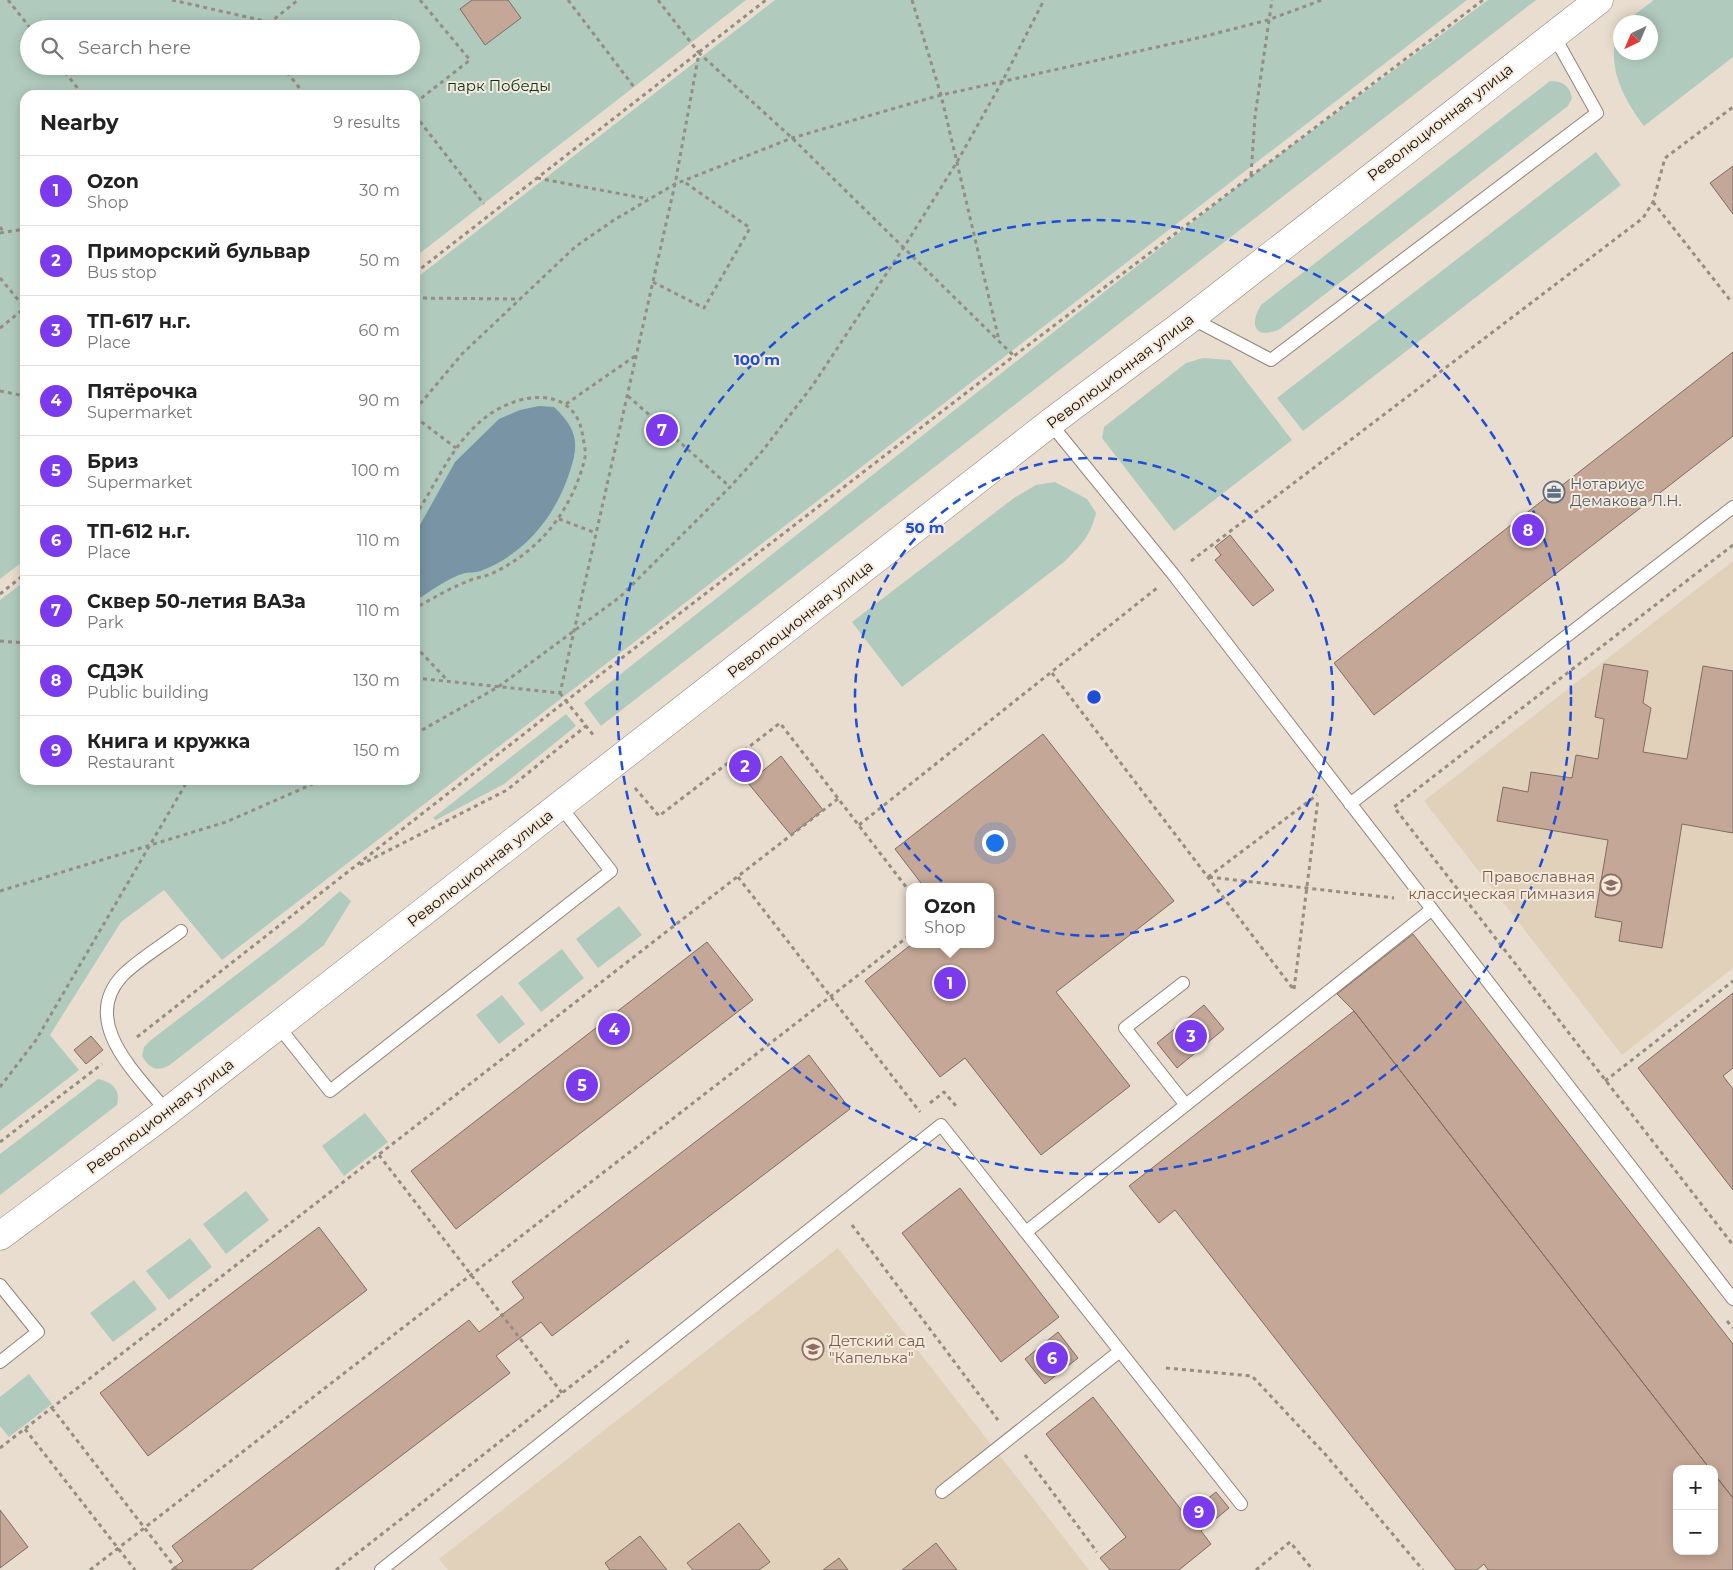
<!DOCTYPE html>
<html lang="en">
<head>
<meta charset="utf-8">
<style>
	body { margin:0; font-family:Montserrat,sans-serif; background:#f2f2f2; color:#222 }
	.controls { position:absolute; right:15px; bottom:15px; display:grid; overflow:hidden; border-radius:10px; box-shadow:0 2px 12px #0003 }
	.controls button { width:45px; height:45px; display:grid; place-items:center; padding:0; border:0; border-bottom:1px solid #e0e0e0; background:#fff; color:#222; font:25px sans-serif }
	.compass { position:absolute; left:1613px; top:15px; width:45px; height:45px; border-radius:50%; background:#fff; box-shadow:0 2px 12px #0003; rotate:224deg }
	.you { position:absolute; left:994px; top:842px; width:18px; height:18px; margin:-12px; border:4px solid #fff; border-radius:50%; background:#1a73e8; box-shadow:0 0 0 8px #1a73e833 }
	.badge { display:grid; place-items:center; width:32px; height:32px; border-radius:50%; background:#7c3aed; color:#fff; font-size:16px; font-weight:700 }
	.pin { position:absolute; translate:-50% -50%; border:2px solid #fff; box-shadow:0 1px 5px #0006 }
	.popup { position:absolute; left:906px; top:883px; width:88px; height:65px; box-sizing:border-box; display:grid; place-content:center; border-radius:10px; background:#fff; filter:drop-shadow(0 1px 4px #0005); font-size:16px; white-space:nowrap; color:#767676 }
	.popup b { font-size:19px; color:#222 }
	.popup::after { content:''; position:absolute; left:50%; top:100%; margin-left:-10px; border:10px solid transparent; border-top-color:#fff }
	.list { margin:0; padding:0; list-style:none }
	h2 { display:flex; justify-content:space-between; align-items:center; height:65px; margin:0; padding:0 20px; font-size:21px }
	h2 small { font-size:16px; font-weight:400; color:#767676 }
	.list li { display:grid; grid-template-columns:32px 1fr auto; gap:15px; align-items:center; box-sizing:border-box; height:70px; padding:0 20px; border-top:1px solid #e0e0e0 }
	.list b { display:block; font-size:19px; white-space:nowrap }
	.list p { margin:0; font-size:16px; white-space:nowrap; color:#767676 }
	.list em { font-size:16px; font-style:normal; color:#767676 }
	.icon { flex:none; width:28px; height:28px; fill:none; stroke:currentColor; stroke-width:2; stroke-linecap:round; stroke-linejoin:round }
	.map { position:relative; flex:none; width:1733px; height:1570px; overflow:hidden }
	.search { position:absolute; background:#fff; box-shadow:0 2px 12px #0003; left:20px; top:20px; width:400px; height:55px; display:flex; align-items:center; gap:12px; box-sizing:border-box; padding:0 18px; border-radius:28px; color:#767676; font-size:19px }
	.panel { position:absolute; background:#fff; box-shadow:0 2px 12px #0003; left:20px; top:90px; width:400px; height:695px; border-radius:15px }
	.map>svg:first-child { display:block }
</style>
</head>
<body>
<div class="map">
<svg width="1733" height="1570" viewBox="0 0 1733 1570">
	<rect width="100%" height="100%" fill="#e8ddce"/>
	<!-- built -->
	<path fill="#e1d1bb" d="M1733,561v407l-111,87 -198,-254z
		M838,1248l251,322h-641l-9,-11z"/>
	<!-- green -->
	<path fill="#b0cbbe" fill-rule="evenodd" d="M0,0h746l-331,257v-162h-390v465l-25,19zM29,29h382v37h-382z
		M775,0h692l-1245,960 -58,-70 -43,32 -71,113 29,35 -79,61v-531l25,-19v199h390v-501z
		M1488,0h48l-935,726 -17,-23 667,-527z
		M1654,0h79v57l-89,69c-22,-29 -40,-64 -24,-100v26h30v-30h-25z
		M1550,81c13,0 19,4 22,17l-4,8 -288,223c-24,11 -32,-3 -19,-24z
		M1596,152l25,33 -318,246 -26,-33z
		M1203,358l27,2 62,80 -118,91 -72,-93 2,-11 82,-64z
		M1055,482l32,17 9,14c-6,24 -15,32 -32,49l-162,125 -50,-65 162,-124 22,-13z
		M566,714l10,12 -72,58 -68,36 -3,-2z
		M340,891l11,10 -27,44 -153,119c-13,9 -21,5 -29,-8l2,-9 7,-7 149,-114z
		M619,906l23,29 -44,33 -22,-29z
		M562,949l22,29 -43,34 -23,-29z
		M502,995l23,29 -26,20 -23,-29z
		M98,1079c14,3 23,10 19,26l-117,90v-41z
		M365,1113l23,29 -44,34 -22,-30z
		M246,1191l23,29 -43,34 -23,-30z
		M190,1238l22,29 -43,33 -23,-29z
		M134,1280l23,29 -44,33 -23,-29z
		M29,1374l23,30 -43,33 -9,-11v-29z"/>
	<!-- water -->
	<path fill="#7894a5" d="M539,406l15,1c22,21 26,35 16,64 -14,44 -43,81 -87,99 -6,3 -12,2 -18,3 -18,5 -35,19 -50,28v-67l40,-72 44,-43 21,-9z"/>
	<!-- building -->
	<path fill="#c4a797" stroke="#7d6d64" d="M472,0h36l13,18 -36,27 -25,-36z
		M1733,166v48l-23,-31z
		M1733,352v84l-359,279 -40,-52z
		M1230,535l44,55 -21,16 -38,-46 6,-5 -6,-8z
		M1604,664l44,7 -5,32 8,5 -8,44 44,7 16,-93 30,5v162l-51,-9 -20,124 -43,-7 3,-19 -27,-5 13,-77 -111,-19 6,-34 25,5 3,-20 41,6 4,-23 22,4 6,-40 -9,-2z
		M1043,734l131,167 -118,91 74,94 -89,69 -76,-97 -25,19 -75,-96 47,-37h78v-57h-66l-29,-38z
		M781,756l42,54 -32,25 -43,-52z
		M1413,934l320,410v154l-19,-24v-5h-4l-356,-458 -17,-17z
		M707,942l46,58 -297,229 -45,-58z
		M1733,993v75l-10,8 10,13v101l-95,-122z
		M1204,1005l20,24 -47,39 -20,-25z
		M1354,1011l356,458h-33v82h37v-77l19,24v72h-245l-4,-6 -7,6h-21l-281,-360 -16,13 -30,-37z
		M91,1036l12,14 -17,14 -12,-14z
		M809,1055l41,54 -298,227 -11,-14 -45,34 14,17 -259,197h-80l12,-9 -11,-15 297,-226 10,12 45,-34 -12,-16z
		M960,1188l99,129 -58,45 -99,-129z
		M319,1227l48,63 -219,166 -48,-63z
		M1058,1332l20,26 -33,26 -20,-25z
		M1093,1397l93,119 30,-24 13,16 -28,23 10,13 -32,26h-69l-10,-12 26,-21 -80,-103z
		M0,1510l28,37 -28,21z
		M739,1523l31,39 -11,8h-66l-6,-7z
		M640,1536l27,34h-57l-5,-7z
		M936,1543l21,27h-55z
		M839,1558l9,12h-25z"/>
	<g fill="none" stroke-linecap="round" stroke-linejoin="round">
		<!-- service casing -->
		<g stroke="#8f8577" stroke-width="14">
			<path id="service" d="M1191,318l80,42 326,-247 -44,-79
				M1050,423l123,151 560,725
				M1350,804l383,-297
				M1183,983l-58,45 60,76
				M278,1026l52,65 281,-220 -51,-65
				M167,1112c-29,-37 -89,-90 -44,-137 16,-16 39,-29 58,-44
				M1026,1232l405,-322
				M0,1285l38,47 -38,30
				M942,1492l178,-141
				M381,1570l560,-445 300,379"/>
		</g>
		<!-- secondary casing -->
		<g stroke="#8f8577" stroke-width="29">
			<path id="secondary" d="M0,1236l167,-124 883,-689 141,-105 408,-318"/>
		</g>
		<!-- path -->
		<path stroke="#958d82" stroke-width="3" stroke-dasharray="4 4" stroke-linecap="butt" d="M8,0l23,29
			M172,0l97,22
			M568,0l66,87
			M658,0l41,53
			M912,0l29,95 58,245
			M262,29l36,-29
			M60,66l23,29
			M282,66l23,29
			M415,103l55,-43 -50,-60
			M415,115l69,89
			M1251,175l4,-59 17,-116
			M537,178l111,21
			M1653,202l77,98 3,-2
			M0,227l4,5
			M0,233l25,-4
			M415,273l351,-273
			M0,278l25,30
			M653,282l51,26 46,-80 -67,-47
			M415,298l102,1
			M0,328l25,-20
			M0,391l25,5
			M628,396l102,91
			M566,404l69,-48
			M415,410l47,-56 113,-107 39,-27 61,-36 117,-46 145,-42 265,-59 66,-17 54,-20
			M415,417l41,31
			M415,516c25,-38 43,-87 87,-109 34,-17 76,-14 81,31 1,6 3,13 2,19 -6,29 -23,61 -44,82 -15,15 -31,26 -50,35 -8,3 -17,4 -25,8 -18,7 -34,17 -51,26
			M559,519l37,14
			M1733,545l-339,262 339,438
			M1191,561l452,-343 10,-16 12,-44 68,-51
			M0,594l25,-20
			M0,641l25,2
			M415,646l33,35
			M1052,673l242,317
			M415,678l145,15 115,-509 24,-131 93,85 222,218
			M560,693l6,8 448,-345 469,-356
			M415,734l83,-47 122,-90 110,-110 30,-33 53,-69 91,-138 53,-85 46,-82 41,-80
			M635,788l24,28 121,-93 130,169
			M859,825l298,-237
			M360,865l147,-75 79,-64
			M738,877l182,235
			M1208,877l109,-82
			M1209,877l185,21
			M0,891l226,-69 96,-42
			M1294,989l24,-190
			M137,1037l429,-336 28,35
			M1605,1081l128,-100
			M0,1087l36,-47 152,-260
			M930,1103l14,-11 12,14
			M0,1142l102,-78
			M379,1155l183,238
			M852,1225l146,195
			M1727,1321l6,7
			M1166,1368l86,8 73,78 98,116
			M52,1408l125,162
			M25,1429l110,141
			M0,1448l839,-650
			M1025,1455l72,97
			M90,1570l820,-635
			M336,1570l295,-231
			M1256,1570l34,-28 23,28"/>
		<!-- service -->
		<use href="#service" stroke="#fff" stroke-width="12"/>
		<!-- secondary -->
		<use href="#secondary" stroke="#fff" stroke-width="28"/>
	</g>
	<!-- distance rings -->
	<g fill="none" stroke="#1d4ed8" stroke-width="2.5" stroke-dasharray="9 6">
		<circle cx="1094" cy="697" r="239"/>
		<circle cx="1094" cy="697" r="477"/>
	</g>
	<!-- icons -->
	<defs>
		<g id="office-ring" transform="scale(1.125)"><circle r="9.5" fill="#f6eadb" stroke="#5c6f8a" stroke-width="1.5"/><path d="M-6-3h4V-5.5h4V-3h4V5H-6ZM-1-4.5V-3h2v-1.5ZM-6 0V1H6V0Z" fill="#5c6f8a"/></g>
		<g id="school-ring" transform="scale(1.125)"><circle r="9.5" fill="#f6eadb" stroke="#8d6e63" stroke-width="1.5"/><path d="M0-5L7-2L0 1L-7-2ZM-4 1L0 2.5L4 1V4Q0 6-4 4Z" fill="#8d6e63"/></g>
	</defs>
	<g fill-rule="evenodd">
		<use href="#office-ring" x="1554" y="492"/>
		<use href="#school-ring" x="1611" y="885"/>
		<use href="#school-ring" x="813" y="1349"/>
	</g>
	<g text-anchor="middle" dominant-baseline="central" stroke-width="4" stroke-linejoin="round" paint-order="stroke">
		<!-- park labels -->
		<g font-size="15" fill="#053424" stroke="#f6eadb">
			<text x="499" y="85">парк Победы</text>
		</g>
		<!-- street labels -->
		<g font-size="15" fill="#110e08" stroke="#f6eadb">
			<text transform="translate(1440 122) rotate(-38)">Революционная улица</text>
			<text transform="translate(1120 371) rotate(-37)">Революционная улица</text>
			<text transform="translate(800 619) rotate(-38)">Революционная улица</text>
			<text transform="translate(480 868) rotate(-38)">Революционная улица</text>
			<text transform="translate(160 1116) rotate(-37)">Революционная улица</text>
		</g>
		<!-- service labels -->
		<g font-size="15" fill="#4e5e75" stroke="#f6eadb" text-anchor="start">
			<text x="1570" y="483">Нотариус<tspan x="1570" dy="17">Демакова Л.Н.</tspan></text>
		</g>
		<!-- education labels -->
		<g font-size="15" fill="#785e54" stroke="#f6eadb" text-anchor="end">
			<text x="1595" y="876">Православная<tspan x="1595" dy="17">классическая гимназия</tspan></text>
			<text x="829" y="1340" text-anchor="start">Детский сад<tspan x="829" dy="17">"Капелька"</tspan></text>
		</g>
	</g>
	<circle cx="1094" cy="697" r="8" fill="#1d4ed8" stroke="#f6eadb" stroke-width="2.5"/>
	<g font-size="15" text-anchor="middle" font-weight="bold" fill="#1d4ed8" stroke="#f6eadb" stroke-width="4" stroke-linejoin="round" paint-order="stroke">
		<text x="757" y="365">100 m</text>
		<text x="925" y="533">50 m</text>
	</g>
</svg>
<div class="controls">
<button>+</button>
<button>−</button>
</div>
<svg class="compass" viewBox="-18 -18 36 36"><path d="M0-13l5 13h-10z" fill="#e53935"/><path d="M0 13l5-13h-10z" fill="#767676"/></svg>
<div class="you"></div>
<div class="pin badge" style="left:950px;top:983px">1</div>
<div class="popup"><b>Ozon</b>Shop</div>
<div class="pin badge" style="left:745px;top:766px">2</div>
<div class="pin badge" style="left:1191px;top:1036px">3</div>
<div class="pin badge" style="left:614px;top:1029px">4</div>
<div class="pin badge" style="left:582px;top:1085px">5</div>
<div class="pin badge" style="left:1052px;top:1358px">6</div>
<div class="pin badge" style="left:662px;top:430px">7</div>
<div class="pin badge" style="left:1528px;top:530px">8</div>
<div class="pin badge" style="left:1199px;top:1512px">9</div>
<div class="search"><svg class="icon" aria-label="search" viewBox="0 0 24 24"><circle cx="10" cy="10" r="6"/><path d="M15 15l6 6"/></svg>Search here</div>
<section class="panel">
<h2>Nearby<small>9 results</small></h2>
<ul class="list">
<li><span class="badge">1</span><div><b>Ozon</b><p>Shop</p></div><em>30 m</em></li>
<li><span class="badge">2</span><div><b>Приморский бульвар</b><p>Bus stop</p></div><em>50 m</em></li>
<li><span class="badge">3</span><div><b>ТП-617 н.г.</b><p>Place</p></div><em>60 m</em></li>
<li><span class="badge">4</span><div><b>Пятёрочка</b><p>Supermarket</p></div><em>90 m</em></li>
<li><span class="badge">5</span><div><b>Бриз</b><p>Supermarket</p></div><em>100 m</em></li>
<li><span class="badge">6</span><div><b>ТП-612 н.г.</b><p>Place</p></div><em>110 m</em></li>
<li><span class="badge">7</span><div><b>Сквер 50-летия ВАЗа</b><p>Park</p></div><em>110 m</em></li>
<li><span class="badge">8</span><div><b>СДЭК</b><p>Public building</p></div><em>130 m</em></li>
<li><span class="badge">9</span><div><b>Книга и кружка</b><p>Restaurant</p></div><em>150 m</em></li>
</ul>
</section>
</div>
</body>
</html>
